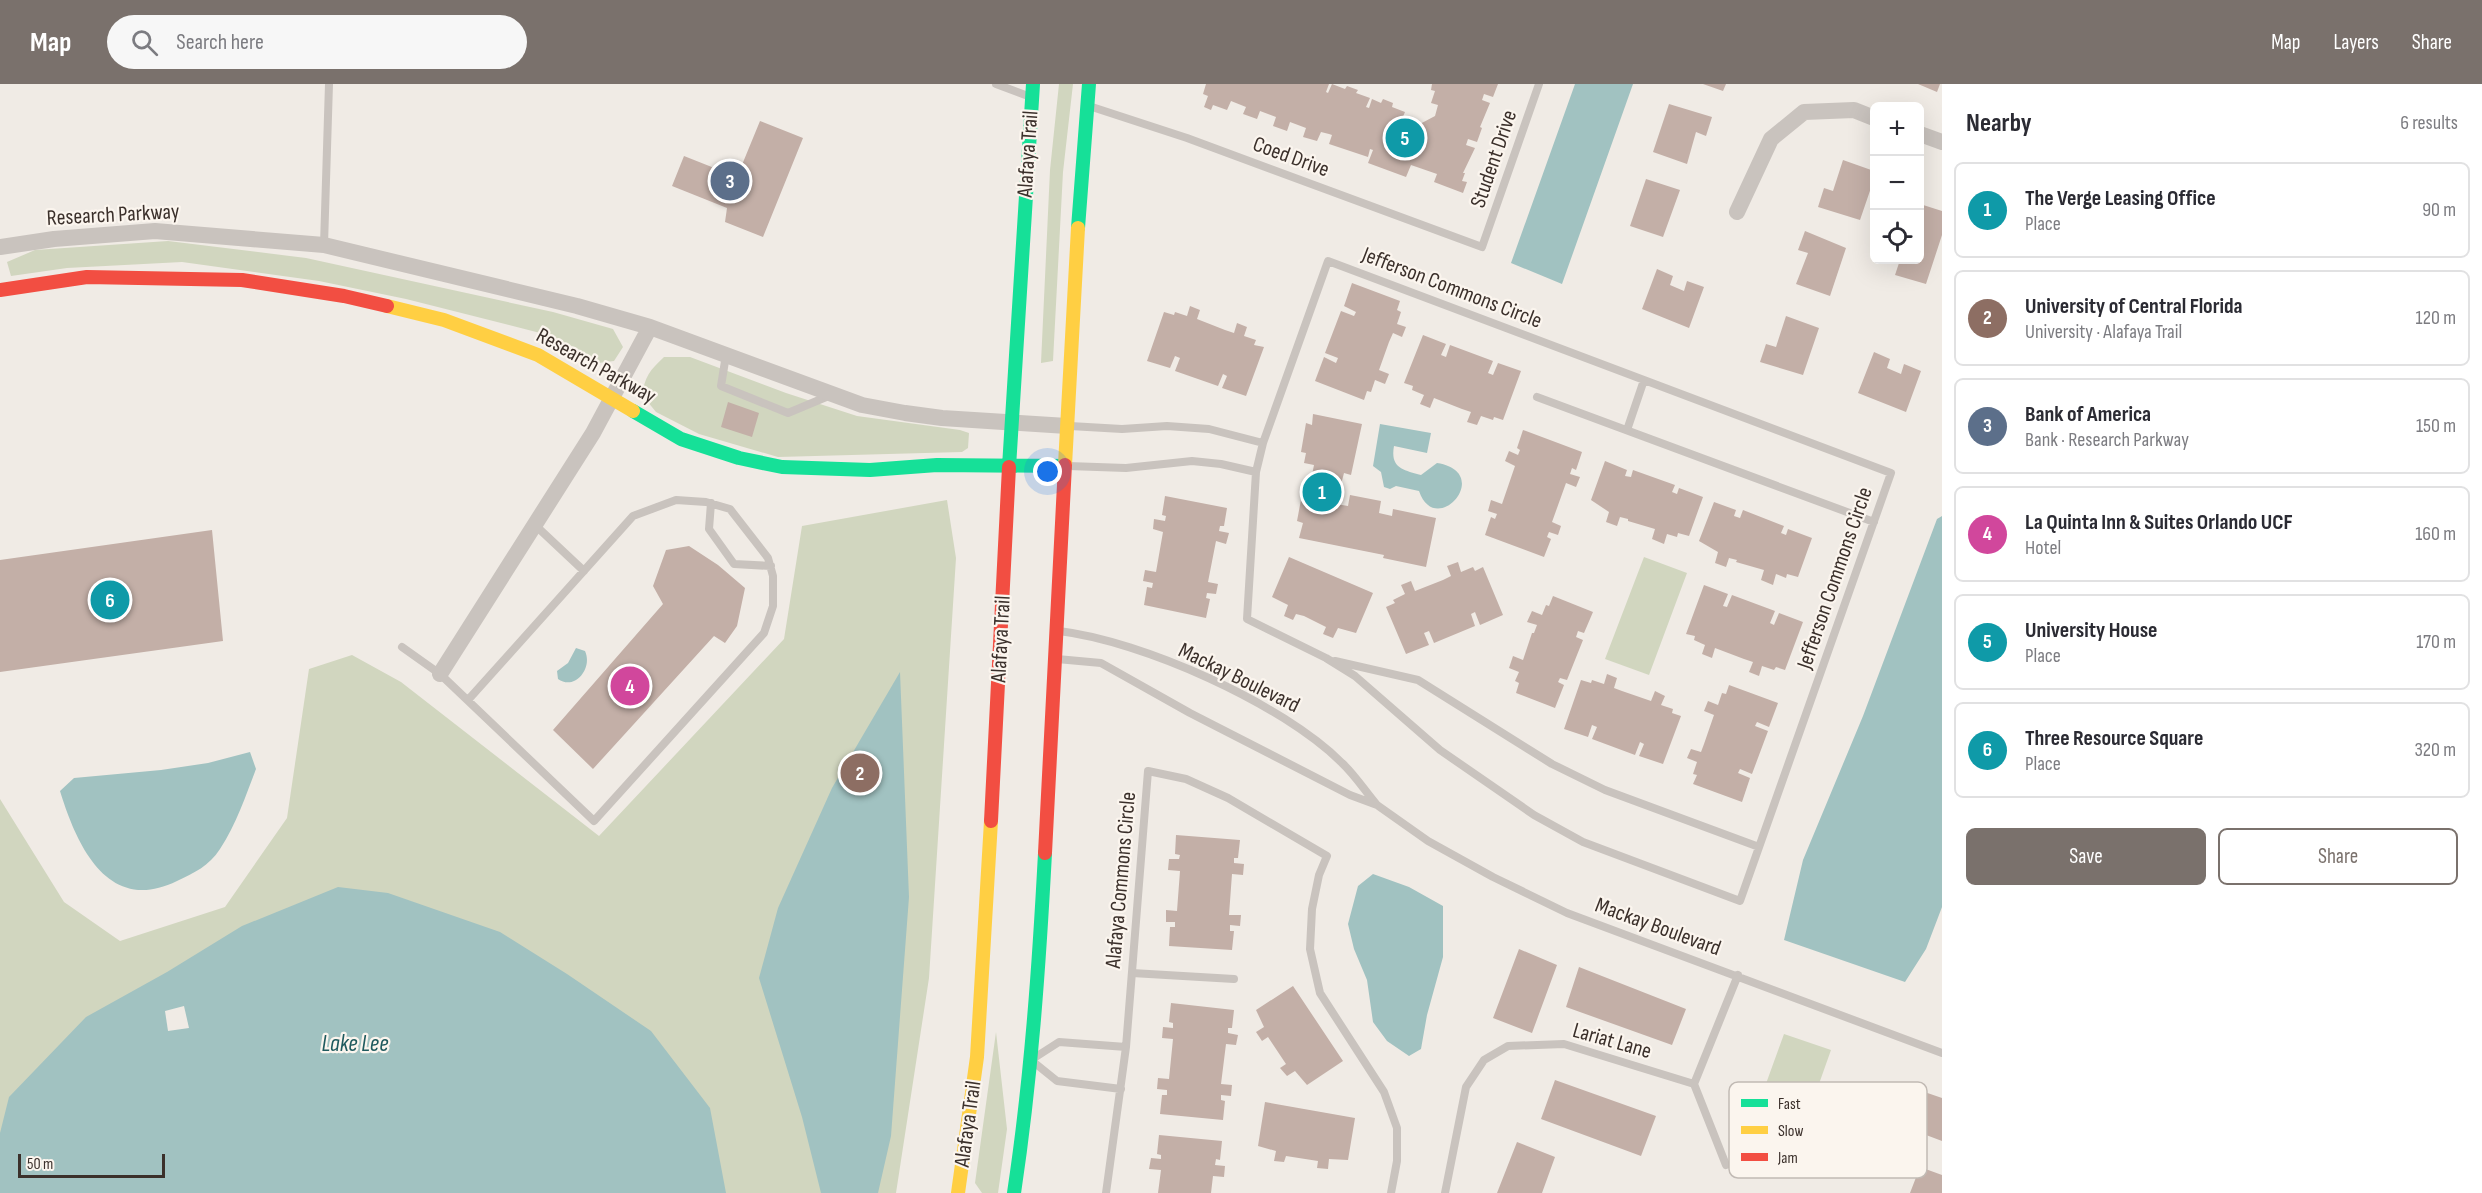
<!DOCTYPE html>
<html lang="en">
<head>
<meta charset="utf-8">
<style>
	body { margin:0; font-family:"Sofia Sans Condensed",sans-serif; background:#f7f7f7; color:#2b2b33 }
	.controls { position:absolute; right:18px; top:18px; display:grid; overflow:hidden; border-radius:9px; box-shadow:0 6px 24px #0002 }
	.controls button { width:54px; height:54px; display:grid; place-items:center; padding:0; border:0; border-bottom:2px solid #e1e1e2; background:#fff; color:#2b2b33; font:30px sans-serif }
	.scale { position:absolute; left:18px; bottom:15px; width:147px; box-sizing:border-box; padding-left:6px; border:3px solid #3b302b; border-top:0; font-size:16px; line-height:21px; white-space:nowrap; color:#3b302b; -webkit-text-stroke:4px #fbf5ee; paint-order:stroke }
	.you { position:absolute; left:1048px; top:388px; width:21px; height:21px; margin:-15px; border:4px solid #fff; border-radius:50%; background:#1a73e8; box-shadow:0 0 0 9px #1a73e833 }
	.badge { display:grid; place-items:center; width:39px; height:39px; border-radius:50%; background:#7a716c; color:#fff; font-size:20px; font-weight:700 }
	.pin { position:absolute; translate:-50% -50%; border:3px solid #fff; box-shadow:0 2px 6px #0006 }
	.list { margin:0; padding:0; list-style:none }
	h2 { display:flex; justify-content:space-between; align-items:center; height:78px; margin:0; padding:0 24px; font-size:26px }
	h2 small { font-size:20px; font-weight:400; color:#7c7c81 }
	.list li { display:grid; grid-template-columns:39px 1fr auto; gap:18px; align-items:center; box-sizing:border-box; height:96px; margin:0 12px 12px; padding:0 12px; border:2px solid #e1e1e2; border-radius:9px }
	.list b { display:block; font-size:22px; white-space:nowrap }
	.list p { margin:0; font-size:20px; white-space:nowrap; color:#7c7c81 }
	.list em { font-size:20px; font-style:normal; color:#7c7c81 }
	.actions { display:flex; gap:12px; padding:18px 24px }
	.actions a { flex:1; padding:14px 0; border:2px solid #7a716c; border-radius:9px; text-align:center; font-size:21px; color:#7a716c }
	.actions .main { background:#7a716c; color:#fff }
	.icon { flex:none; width:33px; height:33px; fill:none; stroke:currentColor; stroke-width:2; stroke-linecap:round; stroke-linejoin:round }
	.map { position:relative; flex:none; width:1942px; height:1109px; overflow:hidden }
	header { display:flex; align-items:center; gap:36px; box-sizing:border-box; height:84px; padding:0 30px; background:#7a716c; color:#fff }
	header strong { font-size:28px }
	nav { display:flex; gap:33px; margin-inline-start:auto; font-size:21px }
	.search { width:420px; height:54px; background:#f7f7f7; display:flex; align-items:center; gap:15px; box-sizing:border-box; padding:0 21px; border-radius:33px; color:#7c7c81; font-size:22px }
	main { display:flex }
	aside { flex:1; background:#fff }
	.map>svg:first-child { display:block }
</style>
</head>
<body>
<header>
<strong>Map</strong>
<div class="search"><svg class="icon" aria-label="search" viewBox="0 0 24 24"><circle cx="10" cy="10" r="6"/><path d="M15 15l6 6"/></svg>Search here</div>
<nav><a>Map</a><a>Layers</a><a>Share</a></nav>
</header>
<main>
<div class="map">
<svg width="1942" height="1109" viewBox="0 0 1942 1109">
	<rect width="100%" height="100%" fill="#f0ebe5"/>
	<!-- green -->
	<path fill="#d1d6bf" d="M1059,0h14l-10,88 -10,189 -12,2 9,-193z
		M168,157l138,17 247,54 60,17 10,18 -9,14 -16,2 -20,-14 -30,-14 -142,-36 -87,-18 -137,-19 -115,6 -56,8 -4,-14 28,-12z
		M664,273h26l96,36 71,23 103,14 9,3 -1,15 -6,4 -184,5 -79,-23 -43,-22 -13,-16c0,-18 8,-27 21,-39z
		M947,416l9,58 -27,420 -33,215h-896v-394l64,103 56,39 105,-34 62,-89 22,-149 43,-14 49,27 198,154 185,-197 18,-113z
		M1644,473l43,16 -38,102 -44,-16z
		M996,948l11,97 -9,64h-16l-7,-10z
		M1784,950l47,16 -33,93 -47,-18z"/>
	<!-- water -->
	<path fill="#a1c2c1" d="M1575,0h58l-71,200 -51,-21z
		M1380,340l51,9 -4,20 -33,-7c-4,22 9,24 27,29l16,-12c58,9 -1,77 -18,28l-23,-5 -6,3 -6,-2 -3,-15 -8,-6z
		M1942,432v391l-16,42 -21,33 -121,-42 19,-80 60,-144 74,-197z
		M576,564l9,3c8,17 -10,40 -27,28l-1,-8 11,-8z
		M900,588l9,225 -18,239 -13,57h-57l-19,-76 -43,-139 19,-70 54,-120z
		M250,668l6,17c-10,26 -20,56 -36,80 -11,17 -26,24 -43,32 -69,34 -100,-35 -117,-90l14,-13 87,-8 47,-7z
		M1373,790l36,13 34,19v51l-16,58 -6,34 -12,7 -22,-15 -14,-19 -6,-42 -13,-31 -6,-25 10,-38z
		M338,803l50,6 112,39 67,42 84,57 59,77 16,85h-726v-60l9,-36 77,-80 81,-45 75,-46z"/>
	<!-- pier -->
	<path fill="#f0ebe5" d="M184,922l5,22 -21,3 -3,-20z"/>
	<!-- building -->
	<path fill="#c3afa7" d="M1206,0h123l-3,8 2,1 4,-9 13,5 2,-3 11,4 -2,3 14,5 -4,9 3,1 3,-9 9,4 2,-4 10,4 -1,4 13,5 -3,7 16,6 17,-9 3,-11 -7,-2 4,-12 -4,-1 1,-6h66l-5,13 -9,-3 -2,6 8,3 -10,24 2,1 -5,14 -9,-3 -2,6 9,3 -12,25h2l-3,8 5,1 -4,11 -29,-11 3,-8 -26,-9 -5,12 -38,-14 5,-13 -3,-1 -2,8 -39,-13 3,-9 -3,-1 -8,-2 -4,9 -14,-4 3,-9 -16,-6 -3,9 -14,-5 3,-9 -16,-6 -3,8 -14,-5 3,-7 -15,-6 -4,9 -14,-5 -2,5 -7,-3 4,-11 -5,-2z
		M1703,0h23l-3,7z
		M1918,0h22l-3,8z
		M1669,20l43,13 -6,19 -10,-4 -9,32 -34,-12z
		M760,37l43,17 -40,99 -38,-15 2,-14 -55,-22 12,-30 53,21z
		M1843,76l31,11v8l-14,41 -42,-13 6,-19 9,3z
		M1646,95l34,11 -17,47 -33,-11z
		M1920,120l22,7v24l-16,49 -31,-9 5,-15h20z
		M1805,147l41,17 -16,48 -34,-12 12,-31 -10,-3z
		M1657,185l16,7 -3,9 14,6 3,-10 17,6 -15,41 -47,-19z
		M1352,199l48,18 -3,9 4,2 -4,12 9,3 -4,10 -9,-4 -4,9 -10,28 10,4 -4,10 -10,-4 -4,12 -4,-1 -3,9 -49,-19 9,-24 12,6 2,-5 -13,-5 16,-42 13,5 2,-4 -12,-6z
		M1190,222l10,4 -3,9 28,11 9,3 3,-10 10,4 -3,9 12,4 -2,5 10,2 -18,49 -24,-8 5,-12 -4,-2 -5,12 -43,-15 5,-13 -5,-2 -5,12 -23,-7 17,-49 10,3 1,-3 12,4z
		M1786,232l33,12 -16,47 -43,-13 6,-18 10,3z
		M1423,251l23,9 -5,11 5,2 4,-12 43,16 -5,12 5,2 5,-12 23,8 -18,49 -9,-3 -1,3 -12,-4 -4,9 -10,-3 4,-10 -9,-3 -28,-11 -4,10 -10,-4 4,-9 -12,-5 1,-4 -9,-3z
		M1874,268l16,7 -3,9 14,6 3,-10 17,7 -15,41 -48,-19z
		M728,318l31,11 -7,24 -31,-10z
		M1313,330l49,10 -11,51 -7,-2 -8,31 12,2 2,-11 31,6 -2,12 13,3 1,-7 43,9 -10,49 -43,-9 1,-3 -85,-17 4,-15 -6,-2 6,-32 6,1 5,-25 -10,-2 2,-10 -5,-1 5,-29 6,2z
		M1523,346l59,22 -6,18 -4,-2 -2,6 10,3 -4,10 -10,-4 -14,39 9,4 -3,9 -9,-3 -2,5 4,2 -7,18 -59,-22 6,-18 4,2 2,-5 -9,-3 3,-11 11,4 13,-38 -10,-5 4,-10 9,4 2,-5 -3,-2z
		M1605,377l22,9 -2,6 6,1 2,-7 42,15 -3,7 5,2 2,-6 24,9 -14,39 -11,-3 -1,4 -10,-3 -3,10 -12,-5 3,-10 -27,-8v-2l-8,-2 -3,9 -11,-4 3,-10 -18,-12z
		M1165,412l62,12 -3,18h-4l-1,5 10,2 -3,11 -10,-3 -8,41 10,2 -2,10 -9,-1 -1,5 4,1 -4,19 -62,-13 3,-18 5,1 1,-5 -10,-2 2,-11 11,2 7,-40 -10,-3 1,-10 11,2 1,-5 -4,-1z
		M1714,418l22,8 -2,6 6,2 3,-8 41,16 -3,7 5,2 2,-6 24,9 -14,39 -11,-3 -1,4 -10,-4 -3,11 -12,-5 3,-10 -28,-8 1,-2 -8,-2 -3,9 -11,-4 3,-11 -19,-11z
		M212,446l11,111 -223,31v-112z
		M689,462l29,19 27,23 -8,38 -12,17 -11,-7 -121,133 -40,-39 110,-126 -10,-18 13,-36z
		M1289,473l84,36 -17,40 -18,-5 -5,10 -10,-4 3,-7 -22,-11 -8,-2 -3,6 -9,-4 4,-11 -16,-8z
		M1458,478l3,10 12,-5 2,4 8,-4 20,48 -23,10 -5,-13 -4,2 4,12 -41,17 -5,-12 -5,2 5,12 -23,9 -20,-47 9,-4 -2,-3 12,-6 -4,-9 10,-4 4,10 28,-11 8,-4 -4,-10z
		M1704,501l24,9 -5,12 4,1 5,-12 43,16 -5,12 4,2 5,-12 24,9 -18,48 -9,-3 -2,3 -12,-4 -3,10 -10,-4 4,-10 -9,-3 -29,-11 -3,10 -10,-4 3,-9 -11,-5 1,-4 -9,-2z
		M1553,512l40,16 -9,21 -6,-2 -2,6 7,3 -16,40 -7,-2 -2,4 6,3 -9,23 -39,-15 3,-10 -4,-2 4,-9 -10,-4 4,-12 10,4 9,-27h2l3,-8 -10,-3 5,-11 10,4 4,-10 3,1z
		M1607,590l10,4 -3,10 8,3 29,10 4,-10 10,5 -4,9 12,4 -1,4 9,3 -18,48 -24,-8 5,-12 -4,-2 -5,13 -43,-16 5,-12 -5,-2 -4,12 -24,-8 17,-49 10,3 1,-3 12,4z
		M1729,601l49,18 -9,24 -12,-5 -2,4 13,5 -16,43 -12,-5 -2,4 12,5 -8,24 -49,-18 4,-9 -4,-1 4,-12 -10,-4 4,-9 10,3 3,-8 10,-29 -10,-4 4,-10 10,4 4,-12 4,1z
		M1176,751l64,5 -2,18h-4v5l10,1 -1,11 -11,-1 -3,41h12l-1,11 -10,-1v6h4l-2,19 -63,-4 1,-19h5v-5h-9v-12l11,1 3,-40 -12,-1 1,-11h10l1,-4 -5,-1z
		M1519,865l38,16 -25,68 -39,-15z
		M1579,883l107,42 -14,36 -106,-38z
		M1293,902l50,75 -36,24 -12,-14 -8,5 -7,-8 6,-4 -18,-27 -6,4 -6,-9 8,-5 -8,-17z
		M1171,919l63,7 -2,18h-4v5l10,2 -2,10 -10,-1 -5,40 11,1 -1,11 -10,-1v5l4,1 -2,19 -63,-6 2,-19h5v-5l-10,-1 1,-11 11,1 4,-40 -11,-1 1,-11 10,1v-5l-4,-1z
		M1555,996l101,36 -15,40 -100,-37z
		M1910,1003l32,11v43l-45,-17z
		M1265,1018l90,16 -7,42 -19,-1 -1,10 -11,-1 1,-7 -32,-5 -2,6 -10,-1 2,-10 -18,-5z
		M1159,1051l63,6 -2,19 -4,-1 -1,6 10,1 -1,11 -11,-1 -2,17h-53l3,-23 -12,-1 2,-11 10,1v-4l-4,-1z
		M1517,1058l38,15 -13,36h-45z
		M1920,1083l22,8v18h-32z"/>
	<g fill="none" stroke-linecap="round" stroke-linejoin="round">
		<!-- lane -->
		<path stroke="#c9c3be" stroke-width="8" d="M996,0l32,12
			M1089,22l98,32 295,109 57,-163
			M324,161l5,-161
			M1328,177l563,212 -151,428 -157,-59 -49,-27 -94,-65 -85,-74 -29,-18 -79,-39 9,-147 7,-29z
			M726,271l-5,31 67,27 43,-18
			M1537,313l337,125
			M1070,342l52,3 45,-3 42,3 54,14
			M1627,346l17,-50
			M1068,382l58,2 66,-7 29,3 35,8
			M711,419l-2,26 25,35 37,2
			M535,441l49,46
			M1059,547c83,10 223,72 283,132 13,12 23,28 35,42
			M402,563l38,27 154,147 170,-188 9,-27v-30l-5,-18 -38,-49 -24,-7 -30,-2 -43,16 -165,184
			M1057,575l44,4 89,50 160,82 27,10 51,36 65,36 74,36 375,140
			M1335,577l83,19 134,84 53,26 154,57
			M1132,889l102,6
			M1121,1005l-64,-8 -26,-21 28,-18 67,5
			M1726,1081l-32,-81 44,-109
			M1106,1109l20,-146 22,-276 38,8 42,19 99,58 -8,19 -7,34 -2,40 10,44 64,99 13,36v33l-6,32
			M1445,1109l21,-106 18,-27 24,-14 56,-2 130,40"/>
		<!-- street -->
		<path stroke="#c9c3be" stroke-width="16" d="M1920,50l22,8
			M1737,128l34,-73 33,-27 50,-2 20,8
			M0,163l54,-8 101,-8 169,14 253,61 73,21 212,78 43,8 37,5 125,8
			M440,590l153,-241 57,-106"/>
		<!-- fast -->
		<path stroke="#16e098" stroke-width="14" d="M1078,144l11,-144
			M633,327l48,28 58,19 43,9 88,3 67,-5 128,1
			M1009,383l24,-383
			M1014,1109c17,-113 25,-226 31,-340"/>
		<!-- slow -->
		<path stroke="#ffcf43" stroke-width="14" d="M387,222l57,14 94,35 95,56
			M1065,381l13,-237
			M958,1109l19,-136 14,-236"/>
		<!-- jam -->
		<path stroke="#f24e42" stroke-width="14" d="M0,206l87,-13 155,3 102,16 43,10
			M991,737l18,-354
			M1045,769l20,-388"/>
	</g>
	<g text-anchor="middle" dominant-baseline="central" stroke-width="4.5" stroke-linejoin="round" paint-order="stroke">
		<!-- street labels -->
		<g font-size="22" fill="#3b302b" stroke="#fbf5ee">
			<text transform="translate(1028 70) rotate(-86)">Alafaya Trail</text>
			<text transform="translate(1291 73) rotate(20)">Coed Drive</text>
			<text transform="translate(1494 75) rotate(-71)">Student Drive</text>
			<text transform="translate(113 131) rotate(-3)">Research Parkway</text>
			<text transform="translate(1452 204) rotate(21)">Jefferson Commons Circle</text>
			<text transform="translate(596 282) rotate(29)">Research Parkway</text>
			<text transform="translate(1835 494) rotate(-71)">Jefferson Commons Circle</text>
			<text transform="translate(1001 555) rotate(-87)">Alafaya Trail</text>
			<text transform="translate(1239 594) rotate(26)">Mackay Boulevard</text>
			<text transform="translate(1121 796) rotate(-85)">Alafaya Commons Circle</text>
			<text transform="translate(1658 843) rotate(20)">Mackay Boulevard</text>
			<text transform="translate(1612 957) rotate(16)">Lariat Lane</text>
			<text transform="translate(968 1040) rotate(-82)">Alafaya Trail</text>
		</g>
		<!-- water labels -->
		<g font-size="24" font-style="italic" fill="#1f5a5e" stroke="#fbf5ee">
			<text x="355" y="959">Lake Lee</text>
		</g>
	</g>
	<!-- legend -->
	<rect x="1729" y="998" width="198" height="96" rx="9" fill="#fbf5ee" stroke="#c1bab4" stroke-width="1.5"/>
	<rect x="1741" y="1015" width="27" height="8" fill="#16e098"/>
	<rect x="1741" y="1042" width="27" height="8" fill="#ffcf43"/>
	<rect x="1741" y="1069" width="27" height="8" fill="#f24e42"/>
	<g font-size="16" fill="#3b302b">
		<text x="1778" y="1025">Fast</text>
		<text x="1778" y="1052">Slow</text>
		<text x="1778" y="1079">Jam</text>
	</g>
</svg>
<div class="controls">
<button>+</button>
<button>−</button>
<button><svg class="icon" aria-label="locate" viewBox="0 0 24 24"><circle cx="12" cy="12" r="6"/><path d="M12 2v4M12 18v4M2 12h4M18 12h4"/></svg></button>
</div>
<div class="scale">50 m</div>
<div class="you"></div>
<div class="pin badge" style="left:1322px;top:408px;background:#0f9aa8">1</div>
<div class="pin badge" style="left:860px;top:689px;background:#8d6e63">2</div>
<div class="pin badge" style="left:730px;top:97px;background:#5c6f8a">3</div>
<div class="pin badge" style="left:630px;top:602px;background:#d1479c">4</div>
<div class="pin badge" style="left:1405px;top:54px;background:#0f9aa8">5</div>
<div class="pin badge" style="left:110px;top:516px;background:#0f9aa8">6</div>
</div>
<aside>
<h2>Nearby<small>6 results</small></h2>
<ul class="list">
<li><span class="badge" style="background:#0f9aa8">1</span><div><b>The Verge Leasing Office</b><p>Place</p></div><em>90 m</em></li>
<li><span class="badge" style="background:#8d6e63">2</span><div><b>University of Central Florida</b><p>University · Alafaya Trail</p></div><em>120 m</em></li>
<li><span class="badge" style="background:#5c6f8a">3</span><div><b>Bank of America</b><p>Bank · Research Parkway</p></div><em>150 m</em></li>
<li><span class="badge" style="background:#d1479c">4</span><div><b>La Quinta Inn &amp; Suites Orlando UCF</b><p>Hotel</p></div><em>160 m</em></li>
<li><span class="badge" style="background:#0f9aa8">5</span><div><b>University House</b><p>Place</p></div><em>170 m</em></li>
<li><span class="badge" style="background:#0f9aa8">6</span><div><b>Three Resource Square</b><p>Place</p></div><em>320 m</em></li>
</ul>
<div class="actions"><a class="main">Save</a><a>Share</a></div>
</aside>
</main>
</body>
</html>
